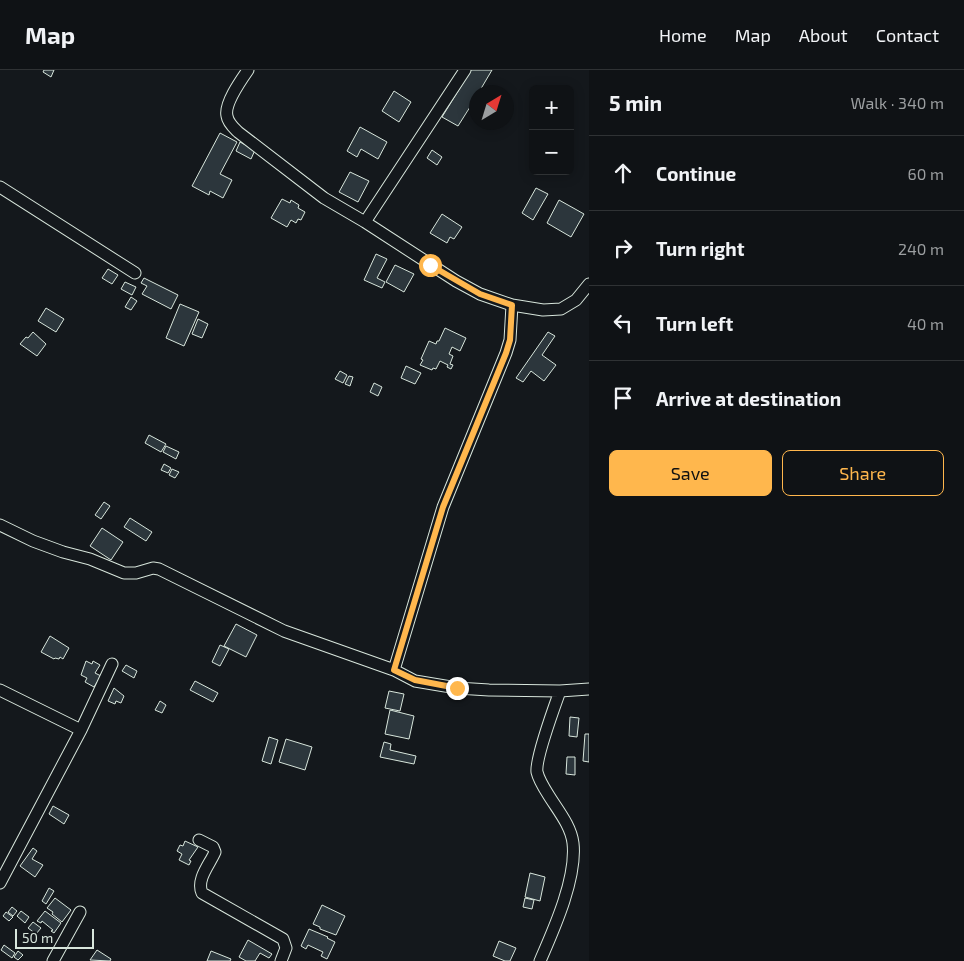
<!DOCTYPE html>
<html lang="en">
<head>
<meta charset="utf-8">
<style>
	body { margin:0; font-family:"Exo 2",sans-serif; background:#1d2022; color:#f1f3f6 }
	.controls { position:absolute; right:15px; top:15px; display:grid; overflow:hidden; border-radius:8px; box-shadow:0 2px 12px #0003 }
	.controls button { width:45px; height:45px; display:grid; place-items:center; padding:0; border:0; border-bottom:1px solid #2f3234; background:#0f1215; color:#f1f3f6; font:25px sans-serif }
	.compass { position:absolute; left:469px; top:15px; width:45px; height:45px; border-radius:50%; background:#0f1215; box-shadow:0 2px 12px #0003; rotate:38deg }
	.scale { position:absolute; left:15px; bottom:12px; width:79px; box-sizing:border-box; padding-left:5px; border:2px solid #d8e6dc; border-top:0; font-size:14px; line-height:18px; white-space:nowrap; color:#d8e6dc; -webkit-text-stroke:4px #14181c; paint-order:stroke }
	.stop { position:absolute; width:15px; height:15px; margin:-11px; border:4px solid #ffb74d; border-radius:50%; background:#fff }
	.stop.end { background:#ffb74d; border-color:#fff; box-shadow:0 1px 5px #0008 }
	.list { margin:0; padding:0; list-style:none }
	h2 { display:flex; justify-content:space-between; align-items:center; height:65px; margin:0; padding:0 20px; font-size:21px }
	h2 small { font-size:16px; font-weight:400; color:#9b9ea0 }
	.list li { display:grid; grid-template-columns:32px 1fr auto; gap:15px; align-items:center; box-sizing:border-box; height:75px; padding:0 20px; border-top:1px solid #2f3234 }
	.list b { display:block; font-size:19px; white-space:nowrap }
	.list em { font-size:16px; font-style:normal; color:#9b9ea0 }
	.actions { display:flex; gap:10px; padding:15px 20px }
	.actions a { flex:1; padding:11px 0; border:1px solid #ffb74d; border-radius:8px; text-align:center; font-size:18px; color:#ffb74d }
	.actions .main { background:#ffb74d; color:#111 }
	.icon { flex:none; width:28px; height:28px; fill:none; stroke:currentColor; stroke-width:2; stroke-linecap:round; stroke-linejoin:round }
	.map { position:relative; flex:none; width:589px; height:891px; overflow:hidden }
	header { display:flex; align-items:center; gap:30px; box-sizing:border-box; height:70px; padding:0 25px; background:#0f1215; border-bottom:1px solid #2f3234 }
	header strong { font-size:24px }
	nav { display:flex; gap:28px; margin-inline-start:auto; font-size:18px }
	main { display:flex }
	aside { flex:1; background:#0f1215 }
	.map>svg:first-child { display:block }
</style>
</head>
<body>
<header>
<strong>Map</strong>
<nav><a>Home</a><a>Map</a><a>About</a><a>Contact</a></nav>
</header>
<main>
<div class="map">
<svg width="589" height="891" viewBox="0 0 589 891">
	<rect width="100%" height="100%" fill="#14181c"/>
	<!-- building -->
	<path fill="#2c363c" stroke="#d8e6dc" d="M44,0h10l-3,7 -8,-5z
		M471,0h21l-13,22h-2v4l-19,30 -16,-9z
		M394,21l17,11 -12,20 -17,-11z
		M360,57l27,15 -9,17 -17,-10 -4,8 -10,-6z
		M220,63l17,9 -17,32 12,6 -9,18 -13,-7 -1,4 -17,-9z
		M240,72l15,8 -4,9 -15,-8z
		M432,80l10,7 -5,8 -10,-7z
		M350,102l19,9 -11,21 -19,-10z
		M536,118l12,6 -15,26 -11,-7z
		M282,129l8,4 1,-3 8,5 -1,3 7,4 -4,8 -3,-1 -2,4 -5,-3 -4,7 -16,-9z
		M559,130l25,14 -13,23 -24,-14z
		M442,144l20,13 -8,12 -4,-2 -3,6 -17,-10z
		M376,184l11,5 -10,19 8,4 -3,6 -18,-8z
		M395,195l19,9 -10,18 -18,-10z
		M108,199l10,6 -6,9 -10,-6z
		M144,208l34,17 -7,14 -29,-15 5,-8 -6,-3z
		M125,212l11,5 -4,8 -11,-6z
		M131,227l6,4 -6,9 -6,-3z
		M180,234l19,8 -15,34 -18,-8z
		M46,238l18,11 -8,13 -18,-11z
		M198,249l10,5 -6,14 -10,-4z
		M445,258l21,10 -6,13 -8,-4 -3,7 4,2 -3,8 3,1 -2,4 -4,-2 1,-2 -8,-4 -4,8 -3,-1 -1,2 -12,-5 3,-5 -2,-1 8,-18 7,3 1,-3h2z
		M33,262l13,12 -9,12 -17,-12 6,-7 2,1z
		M548,262l7,4 -13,19 14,10 -12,16 -13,-10 -8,11 -7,-4z
		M406,296l15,7 -6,11 -14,-6z
		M340,301l7,4 -4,8 -8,-4z
		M349,306l4,1 -3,9 -5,-2z
		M374,313l8,4 -4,9 -8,-4z
		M149,365l17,9 -5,8 -16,-9z
		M166,376l13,6 -3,7 -13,-7z
		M164,394l7,4 -3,5 -7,-3z
		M172,399l7,3 -4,6 -6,-3z
		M104,432l6,4 -9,13 -6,-4z
		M130,448l22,14 -6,9 -22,-14z
		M102,458l21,14 -12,18 -21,-14z
		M236,554l21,11 -11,22 -22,-11z
		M50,566l19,12 -6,11 -3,-2 -1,2 -4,-1 -1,1 -13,-7z
		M220,575l9,4 -9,17 -8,-4z
		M86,591l6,3 1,-3 7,4 -5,8 6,3 -7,11 -9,-5 2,-4 -6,-3z
		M126,595l11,6 -3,7 -12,-7z
		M195,611l23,12 -5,9 -23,-12z
		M114,618l10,8 -3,7 -5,-2 -1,3 -7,-3z
		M389,621l15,3 -4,17 -15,-3z
		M160,631l6,4 -4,8 -7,-3z
		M390,640l24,6 -5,23 -24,-5z
		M570,647l9,1 -2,19 -8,-1z
		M585,664h4v28l-6,-1z
		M269,667l9,3 -7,24 -9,-3z
		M286,669l26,8 -7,23 -26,-8z
		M384,672l7,2 -1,6 26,6 -2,8 -34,-7z
		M567,687h8v18l-9,-1z
		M53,736l16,9 -5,9 -15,-10z
		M185,771l13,6 -9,13 2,1 -2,4 -10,-5 3,-6 -5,-3 3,-6 3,1z
		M33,778l4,3 -5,8 11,6 -8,12 -15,-11z
		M530,803l15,4 -5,24 -15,-4z
		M49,818l5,3 -8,13 -4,-3z
		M55,828l16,12 -9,12 -10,-8 1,-2 -6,-4z
		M525,828l9,2 -2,9 -9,-2z
		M322,835l23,11 -9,19 -16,-6v-2l-7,-3z
		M12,837l5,4 -4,5 -5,-4z
		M21,841l8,6 -4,6 -8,-7z
		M45,841l16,12 -7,10 -3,-2 2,-1 -11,-9 -1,2 -4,-2z
		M6,842l7,5 -4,4 -6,-5z
		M33,852l8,6 -5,6 -8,-6z
		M309,859l19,8 -1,1 8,4 -8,17 -6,-3 2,-4 -15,-7 -2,4 -5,-3z
		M248,870l24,14 -3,4 -9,-5 -5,8h-9l-7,-4z
		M499,871l17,7 -6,13h-5l-12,-5z
		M4,875l11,8 -3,5 -11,-8z
		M97,880l14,9 -1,2 -20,-1z
		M18,881l5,4 -5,5 -4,-3z
		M211,881l20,8 -1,2h-23z"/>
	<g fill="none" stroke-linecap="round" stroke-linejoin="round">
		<!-- minor casing -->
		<g stroke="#d8e6dc" stroke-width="13">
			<path id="minor" d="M248,0c-7,10 -24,34 -21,46 1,7 7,12 11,16l86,66 41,24 91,59 24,13 32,11 31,5 18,-1 15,-9 13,-16
				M0,117l135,86
				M365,152l100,-152
				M0,455l33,16 30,11 27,7 34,14h12l17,-5 6,1 125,62 110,39 21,11 42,7 32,2 71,1 29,-2
				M394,600l49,-163 63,-154 4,-13 2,-35
				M0,620l81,40
				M199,770l14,7 2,5c-5,12 -19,27 -13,41l81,46 3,9 -5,13
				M0,813l81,-153 31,-66
				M53,891l27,-49
				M540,891c14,-32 37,-83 33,-118 -2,-16 -13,-30 -22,-44 -5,-8 -12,-18 -14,-27 -2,-13 18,-67 23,-81"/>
		</g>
		<!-- minor -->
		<use href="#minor" stroke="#14181c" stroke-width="11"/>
	</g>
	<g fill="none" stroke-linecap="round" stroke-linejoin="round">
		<!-- route -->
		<path stroke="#ffb74d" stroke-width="6" d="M430,195l50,29 32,11 -2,35 -4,13 -63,154 -49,163 21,10 42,8"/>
	</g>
</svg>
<div class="controls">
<button>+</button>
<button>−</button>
</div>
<svg class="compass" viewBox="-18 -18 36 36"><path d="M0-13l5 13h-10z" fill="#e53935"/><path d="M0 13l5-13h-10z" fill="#9b9ea0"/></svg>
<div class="scale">50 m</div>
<div class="stop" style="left:430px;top:195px"></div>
<div class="stop end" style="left:457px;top:618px"></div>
</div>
<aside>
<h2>5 min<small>Walk · 340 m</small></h2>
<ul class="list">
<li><svg class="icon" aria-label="ahead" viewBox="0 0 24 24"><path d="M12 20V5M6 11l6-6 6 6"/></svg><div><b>Continue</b></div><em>60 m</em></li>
<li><svg class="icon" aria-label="right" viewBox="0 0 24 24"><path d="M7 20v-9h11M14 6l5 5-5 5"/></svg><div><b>Turn right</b></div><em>240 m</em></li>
<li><svg class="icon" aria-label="left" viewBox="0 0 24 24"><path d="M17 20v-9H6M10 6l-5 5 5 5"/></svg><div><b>Turn left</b></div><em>40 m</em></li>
<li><svg class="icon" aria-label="arrive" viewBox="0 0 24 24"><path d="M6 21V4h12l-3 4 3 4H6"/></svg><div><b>Arrive at destination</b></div></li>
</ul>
<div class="actions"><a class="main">Save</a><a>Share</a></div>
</aside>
</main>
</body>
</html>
